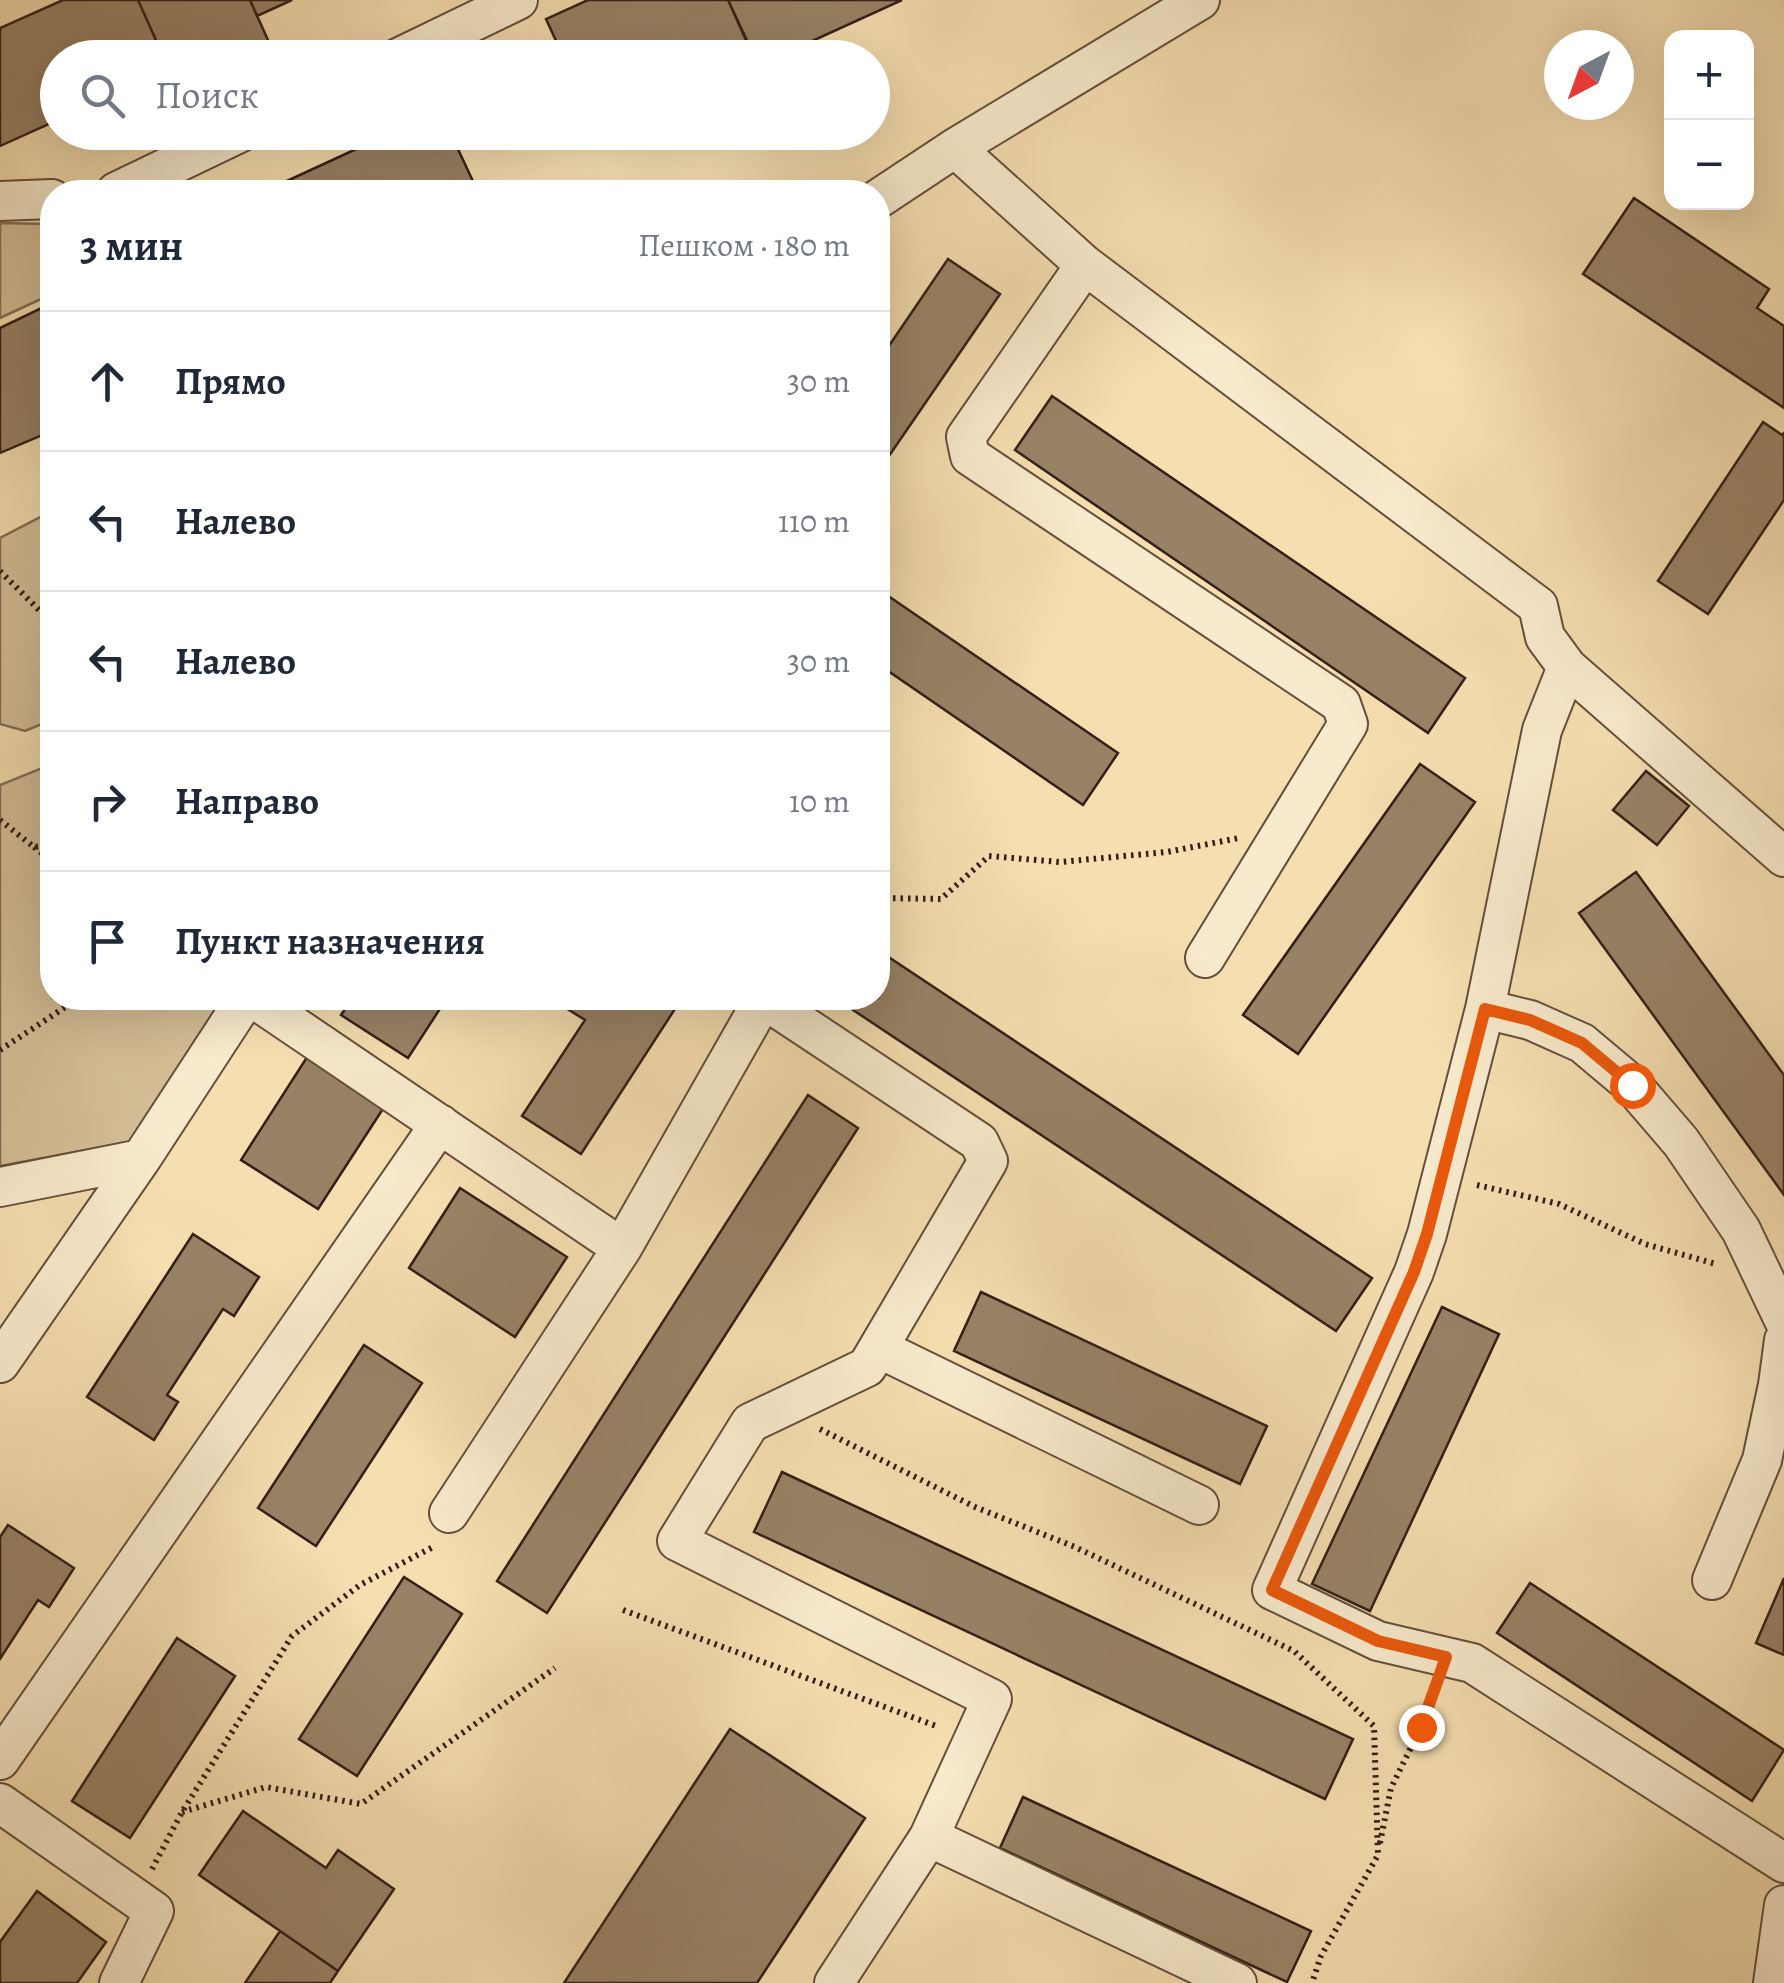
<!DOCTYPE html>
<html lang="ru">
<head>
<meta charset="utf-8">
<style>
	body { margin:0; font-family:Alegreya,serif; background:#f6f6f7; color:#1f2937 }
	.controls { position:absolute; right:30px; top:30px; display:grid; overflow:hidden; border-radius:20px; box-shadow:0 10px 40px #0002 }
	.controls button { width:90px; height:90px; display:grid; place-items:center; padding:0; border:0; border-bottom:2px solid #e0e1e3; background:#fff; color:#1f2937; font:50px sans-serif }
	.compass { position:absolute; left:1544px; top:30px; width:90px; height:90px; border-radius:50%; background:#fff; box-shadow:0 10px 40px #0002; rotate:221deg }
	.stop { position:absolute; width:30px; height:30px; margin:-22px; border:8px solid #ea580c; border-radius:50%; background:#fff }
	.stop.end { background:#ea580c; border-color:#fff; box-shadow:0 2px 10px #0008 }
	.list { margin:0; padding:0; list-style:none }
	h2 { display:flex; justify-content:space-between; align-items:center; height:130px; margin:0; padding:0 40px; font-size:42px }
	h2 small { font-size:32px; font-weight:400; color:#747a83 }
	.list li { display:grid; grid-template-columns:65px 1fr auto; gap:30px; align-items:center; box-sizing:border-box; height:140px; padding:0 40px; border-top:2px solid #e0e1e3 }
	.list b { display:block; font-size:38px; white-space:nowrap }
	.list em { font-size:32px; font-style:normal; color:#747a83 }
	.icon { flex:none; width:55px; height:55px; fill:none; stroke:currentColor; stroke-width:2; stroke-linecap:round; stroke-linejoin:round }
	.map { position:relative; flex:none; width:1784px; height:1983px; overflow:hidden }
	.search { position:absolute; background:#fff; box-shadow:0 10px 40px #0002; left:40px; top:40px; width:850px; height:110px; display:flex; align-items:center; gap:25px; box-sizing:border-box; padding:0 35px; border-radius:55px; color:#747a83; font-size:38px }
	.panel { position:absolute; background:#fff; box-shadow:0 10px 40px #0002; left:40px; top:180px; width:850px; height:830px; border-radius:40px }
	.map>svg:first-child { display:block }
</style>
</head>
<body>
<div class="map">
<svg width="1784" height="1983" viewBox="0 0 1784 1983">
	<rect width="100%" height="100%" fill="#f5deb0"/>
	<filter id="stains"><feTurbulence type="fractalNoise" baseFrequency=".002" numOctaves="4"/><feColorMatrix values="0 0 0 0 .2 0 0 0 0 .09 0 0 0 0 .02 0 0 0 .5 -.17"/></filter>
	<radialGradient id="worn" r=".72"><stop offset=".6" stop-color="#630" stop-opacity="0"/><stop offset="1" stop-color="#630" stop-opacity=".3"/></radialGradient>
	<!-- green -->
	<path fill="#d4be96" stroke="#846e56" stroke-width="2.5" d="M0,223l52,1v70l-52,24z
		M52,511v209l-27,11 -25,-7v-186z
		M52,764v234h171l-88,143 -135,25v-381z"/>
	<!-- building -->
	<path fill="#988266" stroke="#331f16" stroke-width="2.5" d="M63,0h75l26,58h-106v62l-58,26v-118z
		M138,0h112l26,58h-112z
		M250,0h42l-35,16z
		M588,0h140l21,45 -27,13h-158l-18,-39z
		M728,0h174l-127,58h-21z
		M393,132h57l28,60h-215z
		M1634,198l135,91 -12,19 27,18v82l-201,-134z
		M948,259l52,35 -122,178v-110z
		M52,303v128l-52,22v-125z
		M1052,396l413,282 -37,55 -413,-283z
		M1763,422l19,13 2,-2v67l-76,114 -50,-33z
		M878,589l240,164 -35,52 -205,-141z
		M1420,764l55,38 -177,252 -55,-39z
		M1646,771l43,35 -32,39 -44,-35z
		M1636,872l148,203v120l-205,-282z
		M878,950l494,328 -36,53 -501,-333h43z
		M353,998h94l-39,60 -67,-43z
		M550,998h132l-101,156 -59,-38 63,-96z
		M311,1051l77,50 -70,108 -77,-49z
		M808,1095l50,33 -311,485 -50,-32z
		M460,1188l107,69 -52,80 -106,-69z
		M193,1234l66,43 -25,39 -11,-7 -56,86 11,7 -24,38 -67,-43z
		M981,1292l286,134 -27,58 -286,-133z
		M1442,1307l57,27 -129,277 -58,-27z
		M364,1345l58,38 -106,163 -58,-38z
		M782,1472l571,267 -28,60 -571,-267z
		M8,1525l66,43 -25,39 -11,-7 -38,59v-122z
		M404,1577l58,37 -105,162 -58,-37z
		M1784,1578v77l-28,-12z
		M1530,1583l254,167 -32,51 -255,-168z
		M177,1638l58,38 -105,162 -58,-37z
		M730,1729l135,89 -108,165h-193z
		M1023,1797l288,134 -24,51 -287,-134z
		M243,1811l83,57 12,-18 56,39 -56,82 -139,-96z
		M37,1891l69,51 -29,41h-77v-41z
		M280,1931l58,40 -8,12h-85z"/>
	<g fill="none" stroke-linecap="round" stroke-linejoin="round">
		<!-- minor casing -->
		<g stroke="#644f3c" stroke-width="42">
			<path id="minor" d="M398,58l120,-58
				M955,148l130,117 453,341 7,31 22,30 217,190
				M116,192l125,-60
				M878,199l77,-51 245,-148
				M0,201l52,-2
				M1085,265l-119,172 4,19 371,248 7,20 -143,234
				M1567,667l-25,63 -57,279 -58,225 -13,38 -142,318 106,51 94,22 312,200
				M253,998l369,250
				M762,998l217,144 9,19 -121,206 -117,56 -73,118 315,158 -63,138 -95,146
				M1485,1009l45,11 52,23 50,42 49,57 60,88 43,90
				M0,1187l141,-28
				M878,1348l321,157
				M0,1363l141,-204 105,-161
				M449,1513l173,-265 141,-248
				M1712,1580l50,-120 16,-75 6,-45
				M0,1760l440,-636
				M0,1803l154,108 -35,72
				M929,1837l308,146
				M1773,1983l11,-78"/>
		</g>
		<!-- path -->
		<path stroke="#331f16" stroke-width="6" stroke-dasharray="2.5 5" stroke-linecap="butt" d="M0,571l52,52
			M0,820l34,27 18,-2
			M34,847l18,14
			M878,898l63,1 48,-43 71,6 107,-10 72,-14
			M0,1050l79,-52
			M1477,1185l82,19 86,40 71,20
			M820,1429l155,78 100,40 219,104 80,75 4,129 -57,101 -9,27
			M623,1610l316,117
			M182,1812l84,-25 95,17 194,-136
			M1380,1843l11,-55 30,-61 13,-36
			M152,1869l30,-57 110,-176 68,-51 73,-38"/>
		<!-- minor -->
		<use href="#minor" stroke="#f8eacc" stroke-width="38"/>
	</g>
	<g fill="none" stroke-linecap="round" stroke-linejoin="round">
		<!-- route -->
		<path stroke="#ea580c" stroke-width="12" d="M1421,1727l25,-70 -68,-16 -106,-51 142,-318 13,-38 58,-225 45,11 52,23 50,42"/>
	</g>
	<rect width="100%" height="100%" filter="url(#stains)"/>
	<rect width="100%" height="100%" fill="url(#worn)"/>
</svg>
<div class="controls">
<button>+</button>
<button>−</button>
</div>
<svg class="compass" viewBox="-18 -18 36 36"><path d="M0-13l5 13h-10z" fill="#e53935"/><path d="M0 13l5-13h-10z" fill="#747a83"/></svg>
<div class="stop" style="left:1632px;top:1085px"></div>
<div class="stop end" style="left:1421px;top:1727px"></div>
<div class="search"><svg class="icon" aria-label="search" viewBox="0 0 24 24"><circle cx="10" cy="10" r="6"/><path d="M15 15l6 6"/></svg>Поиск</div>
<section class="panel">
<h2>3 мин<small>Пешком · 180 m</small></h2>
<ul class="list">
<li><svg class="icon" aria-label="ahead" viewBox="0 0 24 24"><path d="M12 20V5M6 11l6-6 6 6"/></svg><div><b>Прямо</b></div><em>30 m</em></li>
<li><svg class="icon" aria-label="left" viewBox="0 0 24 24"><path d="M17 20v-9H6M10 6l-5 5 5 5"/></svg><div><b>Налево</b></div><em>110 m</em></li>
<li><svg class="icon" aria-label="left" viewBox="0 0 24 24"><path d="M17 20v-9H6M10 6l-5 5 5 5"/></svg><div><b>Налево</b></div><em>30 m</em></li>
<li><svg class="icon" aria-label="right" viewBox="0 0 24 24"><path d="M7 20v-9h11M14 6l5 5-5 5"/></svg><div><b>Направо</b></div><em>10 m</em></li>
<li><svg class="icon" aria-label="arrive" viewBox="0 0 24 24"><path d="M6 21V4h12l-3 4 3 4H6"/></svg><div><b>Пункт назначения</b></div></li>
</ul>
</section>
</div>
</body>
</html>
